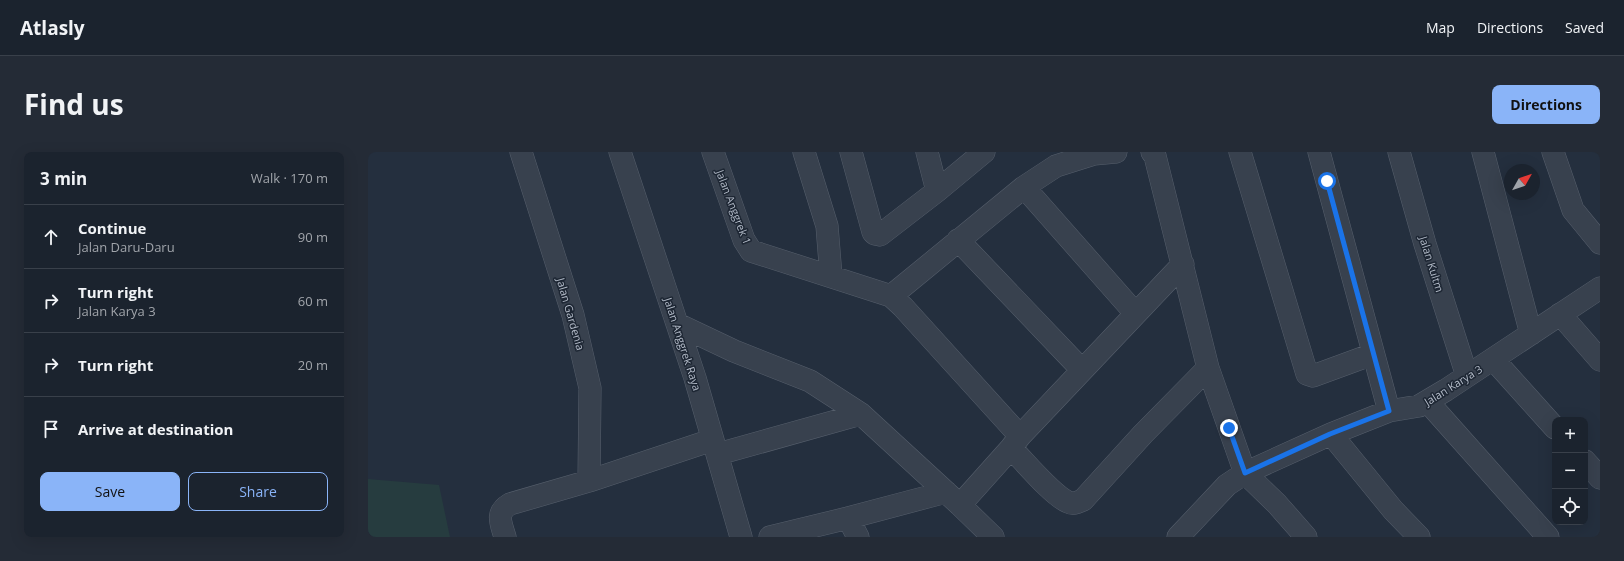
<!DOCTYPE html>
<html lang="en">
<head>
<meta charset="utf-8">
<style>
	body { margin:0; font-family:"Open Sans",sans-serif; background:#242b36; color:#f1f3f6 }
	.controls { position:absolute; right:12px; bottom:12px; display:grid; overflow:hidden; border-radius:8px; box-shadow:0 4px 16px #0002 }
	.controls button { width:36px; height:36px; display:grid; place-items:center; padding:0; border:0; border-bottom:1px solid #39404a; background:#1b232e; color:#f1f3f6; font:20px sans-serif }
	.compass { position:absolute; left:1136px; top:12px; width:36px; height:36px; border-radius:50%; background:#1b232e; box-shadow:0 4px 16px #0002; rotate:50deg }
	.stop { position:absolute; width:12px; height:12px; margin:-9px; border:3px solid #1a73e8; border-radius:50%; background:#fff }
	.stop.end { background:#1a73e8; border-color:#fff; box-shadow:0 1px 4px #0008 }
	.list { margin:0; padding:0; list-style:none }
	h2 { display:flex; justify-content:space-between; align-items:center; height:52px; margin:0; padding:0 16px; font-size:17px }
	h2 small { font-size:13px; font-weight:400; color:#a0a4aa }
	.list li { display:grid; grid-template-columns:26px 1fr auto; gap:12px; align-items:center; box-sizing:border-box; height:64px; padding:0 16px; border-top:1px solid #39404a }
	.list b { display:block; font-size:15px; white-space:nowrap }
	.list p { margin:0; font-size:13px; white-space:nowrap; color:#a0a4aa }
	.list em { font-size:13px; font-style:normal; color:#a0a4aa }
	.actions { display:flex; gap:8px; padding:12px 16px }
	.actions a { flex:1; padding:9px 0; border:1px solid #8ab4f8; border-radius:8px; text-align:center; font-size:14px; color:#8ab4f8 }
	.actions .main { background:#8ab4f8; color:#111 }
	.icon { flex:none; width:22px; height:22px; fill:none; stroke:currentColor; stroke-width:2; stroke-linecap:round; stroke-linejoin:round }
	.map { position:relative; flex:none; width:1232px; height:385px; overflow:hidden; border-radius:8px }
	header { display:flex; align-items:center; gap:24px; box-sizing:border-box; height:56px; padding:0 20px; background:#1b232e; border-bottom:1px solid #39404a }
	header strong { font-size:19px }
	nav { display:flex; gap:22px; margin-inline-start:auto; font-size:14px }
	.intro { display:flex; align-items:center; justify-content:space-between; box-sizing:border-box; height:96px; padding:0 24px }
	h1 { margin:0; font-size:28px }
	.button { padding:10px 18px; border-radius:8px; background:#8ab4f8; color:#111; font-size:14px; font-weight:700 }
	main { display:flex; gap:24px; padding:0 24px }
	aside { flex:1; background:#1b232e; border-radius:8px; box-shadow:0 4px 16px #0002 }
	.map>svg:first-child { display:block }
</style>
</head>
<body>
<header>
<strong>Atlasly</strong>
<nav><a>Map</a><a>Directions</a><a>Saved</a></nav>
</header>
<div class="intro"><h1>Find us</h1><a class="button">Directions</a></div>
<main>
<aside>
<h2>3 min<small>Walk · 170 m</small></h2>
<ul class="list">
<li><svg class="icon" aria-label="ahead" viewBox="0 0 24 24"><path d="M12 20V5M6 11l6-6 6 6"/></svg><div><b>Continue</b><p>Jalan Daru-Daru</p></div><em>90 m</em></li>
<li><svg class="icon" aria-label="right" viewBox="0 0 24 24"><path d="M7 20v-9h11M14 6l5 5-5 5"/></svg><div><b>Turn right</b><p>Jalan Karya 3</p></div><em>60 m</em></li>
<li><svg class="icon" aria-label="right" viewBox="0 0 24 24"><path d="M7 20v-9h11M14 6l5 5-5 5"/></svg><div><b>Turn right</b></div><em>20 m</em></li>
<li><svg class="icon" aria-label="arrive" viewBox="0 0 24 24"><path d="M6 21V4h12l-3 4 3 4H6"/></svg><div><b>Arrive at destination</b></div></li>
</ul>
<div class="actions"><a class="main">Save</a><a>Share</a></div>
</aside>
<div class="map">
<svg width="1232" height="385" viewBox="0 0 1232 385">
	<rect width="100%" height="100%" fill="#242f3e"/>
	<!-- green -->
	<path fill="#263c3f" d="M0,327l71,6 11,52h-82z"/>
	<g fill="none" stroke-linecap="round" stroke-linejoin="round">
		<!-- minor casing -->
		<g stroke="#565f6c" stroke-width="23">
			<path id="minor" d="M153,0l52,163 17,73 -1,93
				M252,0l75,226 46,159
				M345,0l31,88 7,11 140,45 12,11 117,129
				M436,0l23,74 4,50
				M483,0l22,80 2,2 5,1 57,-44 47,-39
				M559,0l10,39
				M784,0l3,4 53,212 37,105 32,31 29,33
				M872,0l67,222 6,2 60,-22
				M951,0l70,259
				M1031,0l26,92 42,132
				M1115,0l48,182
				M1185,0l20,58 27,33
				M656,35l32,-21 38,-12 22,-2
				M590,88l124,130
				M523,144l133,-109 111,126
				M1192,162l40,46
				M309,172l57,27 76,30 51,33 99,91 33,32
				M1125,207l62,69
				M1059,249l121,136
				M963,282l62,76 26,27
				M643,296c14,14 41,47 57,54 5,3 10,0 15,-2l60,-66 65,-66
				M350,302l143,-40
				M1217,309l15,17
				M592,353l51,-57 9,-12 163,-172
				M480,366l10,19
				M137,385c-4,-14 -10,-24 5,-33l79,-23 123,-41
				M402,385l78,-19 98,-26
				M810,385l49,-52 18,-12 86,-39 58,-23 30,-5 27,-16 154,-102"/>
		</g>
		<!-- minor -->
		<use href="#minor" stroke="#38414e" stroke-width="22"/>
	</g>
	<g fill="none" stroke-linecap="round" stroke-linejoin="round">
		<!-- route -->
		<path stroke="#1a73e8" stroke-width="5" d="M861,276l16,45 85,-39 59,-23 -62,-230"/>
	</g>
	<g text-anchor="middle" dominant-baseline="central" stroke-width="3" stroke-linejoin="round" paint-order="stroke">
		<!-- street labels -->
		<g font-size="11" fill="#b4bcc9" stroke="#1d2633">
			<text transform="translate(366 55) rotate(69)">Jalan Anggrek 1</text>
			<text transform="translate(1064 112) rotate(73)">Jalan Kultm</text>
			<text transform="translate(203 162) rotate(74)">Jalan Gardenia</text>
			<text transform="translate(315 192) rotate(72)">Jalan Anggrek Raya</text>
			<text transform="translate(1085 233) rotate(-32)">Jalan Karya 3</text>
		</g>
	</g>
</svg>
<div class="controls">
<button>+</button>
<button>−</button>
<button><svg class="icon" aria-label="locate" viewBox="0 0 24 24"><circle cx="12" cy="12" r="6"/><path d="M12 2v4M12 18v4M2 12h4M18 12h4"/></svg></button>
</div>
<svg class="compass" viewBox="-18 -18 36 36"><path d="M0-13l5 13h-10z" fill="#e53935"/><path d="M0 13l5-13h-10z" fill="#a0a4aa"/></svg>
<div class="stop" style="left:959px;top:29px"></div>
<div class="stop end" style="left:861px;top:276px"></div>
</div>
</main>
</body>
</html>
